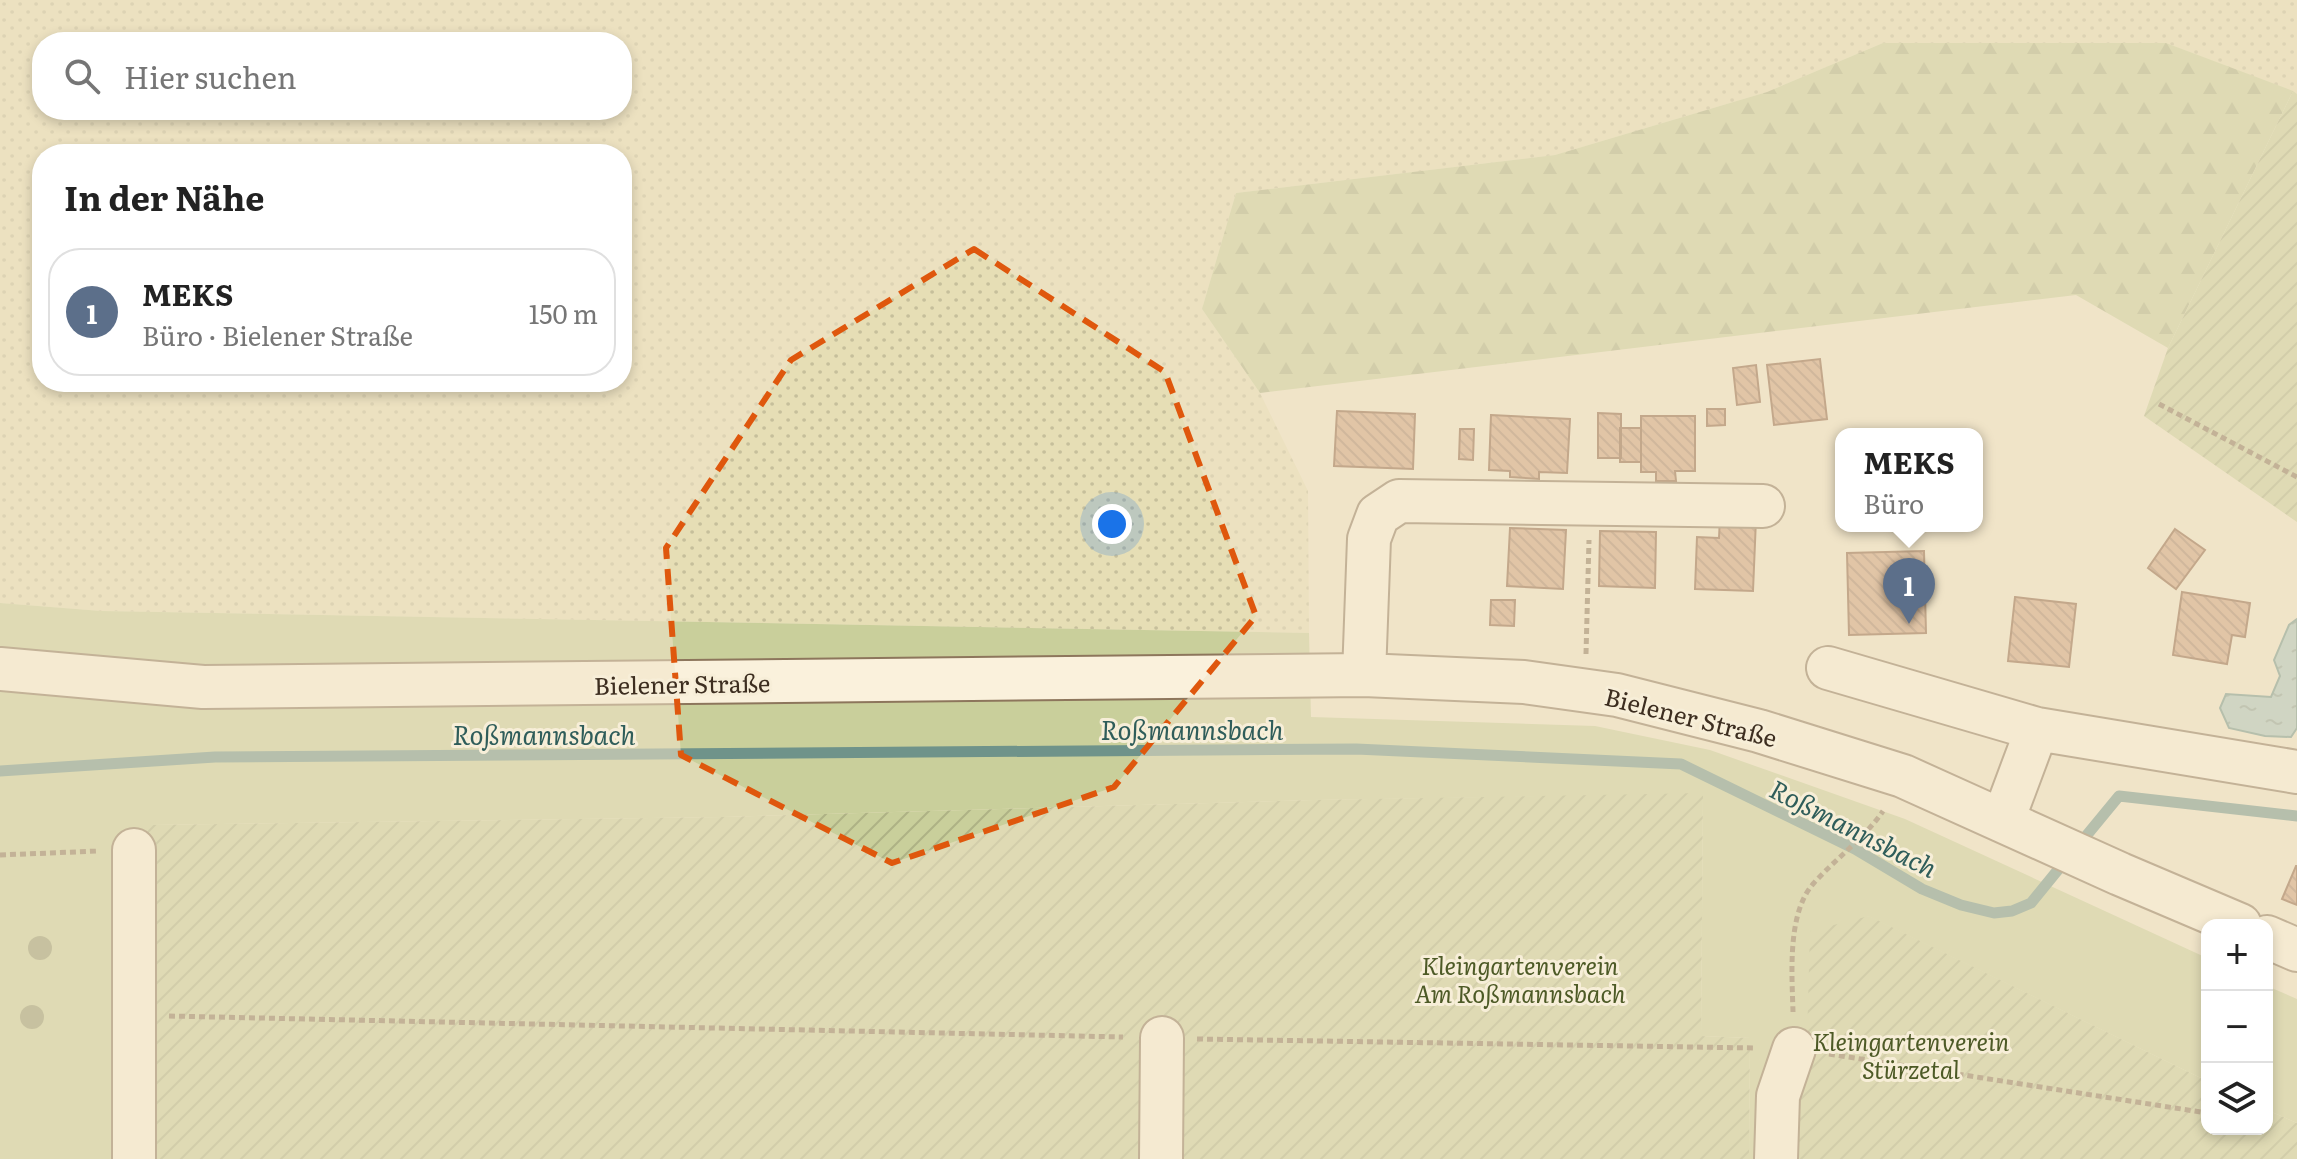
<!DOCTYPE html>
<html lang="de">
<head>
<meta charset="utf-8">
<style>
	body { margin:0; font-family:Literata,serif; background:#f6f6f6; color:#222 }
	.controls { position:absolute; right:24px; bottom:24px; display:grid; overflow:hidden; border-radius:16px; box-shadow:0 4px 12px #0003 }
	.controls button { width:72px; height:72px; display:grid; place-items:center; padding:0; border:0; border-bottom:2px solid #e0e0e0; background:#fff; color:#222; font:40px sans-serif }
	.you { position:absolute; left:1112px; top:524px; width:28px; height:28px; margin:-20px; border:6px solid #fff; border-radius:50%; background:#1a73e8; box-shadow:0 0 0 12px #1a73e833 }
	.badge { display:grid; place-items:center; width:52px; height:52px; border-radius:50%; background:#0f766e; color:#fff; font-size:26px; font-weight:700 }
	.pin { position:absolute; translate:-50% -66px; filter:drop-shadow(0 2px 4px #0008) }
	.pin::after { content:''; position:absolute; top:42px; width:28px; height:24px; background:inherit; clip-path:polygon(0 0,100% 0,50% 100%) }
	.popup { position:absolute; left:1835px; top:428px; width:148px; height:104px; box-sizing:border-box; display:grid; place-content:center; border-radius:16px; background:#fff; filter:drop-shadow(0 2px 6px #0005); font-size:26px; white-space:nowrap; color:#767676 }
	.popup b { font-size:30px; color:#222 }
	.popup::after { content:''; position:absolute; left:50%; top:100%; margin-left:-16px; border:16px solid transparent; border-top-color:#fff }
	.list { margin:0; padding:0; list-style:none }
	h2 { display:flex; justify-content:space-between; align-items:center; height:104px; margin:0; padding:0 32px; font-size:34px }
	h2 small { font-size:26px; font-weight:400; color:#767676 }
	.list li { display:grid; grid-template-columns:52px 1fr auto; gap:24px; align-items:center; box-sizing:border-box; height:128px; margin:0 16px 16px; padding:0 16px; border:2px solid #e0e0e0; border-radius:32px }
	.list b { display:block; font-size:30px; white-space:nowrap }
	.list p { margin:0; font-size:26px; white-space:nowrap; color:#767676 }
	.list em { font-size:26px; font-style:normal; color:#767676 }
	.icon { flex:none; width:44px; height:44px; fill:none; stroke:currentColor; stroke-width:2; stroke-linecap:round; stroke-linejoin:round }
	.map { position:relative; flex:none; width:2297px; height:1159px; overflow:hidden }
	.search { position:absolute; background:#fff; box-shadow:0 4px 12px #0003; left:32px; top:32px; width:600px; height:88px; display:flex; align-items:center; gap:20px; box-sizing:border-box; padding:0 28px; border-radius:32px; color:#767676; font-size:30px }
	.panel { position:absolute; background:#fff; box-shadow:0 4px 12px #0003; left:32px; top:144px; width:600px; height:248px; border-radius:32px }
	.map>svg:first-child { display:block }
</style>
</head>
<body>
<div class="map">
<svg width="2297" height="1159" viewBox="0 0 2297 1159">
	<defs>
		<pattern id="farmland-dots" width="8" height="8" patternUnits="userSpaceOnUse" patternTransform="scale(2)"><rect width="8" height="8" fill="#e6deb5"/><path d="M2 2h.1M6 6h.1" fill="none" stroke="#c6bf9b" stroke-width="1.8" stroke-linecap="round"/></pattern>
		<pattern id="forest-firs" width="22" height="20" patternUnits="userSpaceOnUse" patternTransform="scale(2)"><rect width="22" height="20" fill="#c9cf9b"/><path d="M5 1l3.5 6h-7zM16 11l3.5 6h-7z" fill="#aeb285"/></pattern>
		<pattern id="garden-furrows" width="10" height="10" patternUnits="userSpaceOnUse" patternTransform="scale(2)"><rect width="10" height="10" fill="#c9cf9b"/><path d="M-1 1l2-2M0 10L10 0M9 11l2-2" fill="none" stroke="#aeb285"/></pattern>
		<pattern id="water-ripples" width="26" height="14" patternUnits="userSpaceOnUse" patternTransform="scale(2)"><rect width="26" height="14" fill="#a9c4bc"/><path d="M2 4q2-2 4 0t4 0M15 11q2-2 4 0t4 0" fill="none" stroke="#8ba098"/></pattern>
		<pattern id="building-back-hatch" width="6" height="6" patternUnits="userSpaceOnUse" patternTransform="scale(2)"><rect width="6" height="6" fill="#cf9f7d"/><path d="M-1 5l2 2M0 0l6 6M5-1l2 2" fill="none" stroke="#a98266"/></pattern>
	</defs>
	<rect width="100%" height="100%" fill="#f0e4c8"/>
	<!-- farmland -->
	<path fill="url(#farmland-dots)" fill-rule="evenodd" d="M0,0h2297v94l-131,-51h-283l-116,49 -212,63 -319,38 -34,116 58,84 48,98 1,142 -1208,-22 -101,-8zM42,42h580v68h-580zM42,154h580v228h-580z"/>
	<!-- grass -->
	<path fill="#c9cf9b" d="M0,603l101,8 1208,22 2,84 284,9 115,24 195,69 302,139v123l-339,-165 -61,124 -12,119h-46l1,-121 -49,-2 2,-242 -390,6 -591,17 -573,8 -1,334h-148z
		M2267,986l30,13v124l-30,-13z"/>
	<!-- forest -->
	<path fill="url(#forest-firs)" d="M1883,43h283l127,48 -125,257 -92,-53 -816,98 -58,-84 34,-116 319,-38 212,-63z"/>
	<!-- garden -->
	<path fill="url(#garden-furrows)" d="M2293,91l4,3v428l-153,-106 24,-68z
		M1703,793l-2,243 49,2 -1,121h-1601v-334l574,-8 591,-17z
		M1869,916l338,165v48h60v-19l30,13v36h-502l1,-68 11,-51 3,-109z"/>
	<!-- water -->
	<path fill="url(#water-ripples)" stroke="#6f938a" stroke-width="2" d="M2297,619v109l-6,9 -26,-1 -36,-8 -9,-20 6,-14 45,3 9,-21 -6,-16 15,-35z"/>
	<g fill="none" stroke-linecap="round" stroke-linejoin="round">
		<!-- stream -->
		<path stroke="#6f938a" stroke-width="11" d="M0,771l215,-14 1141,-8 325,15 174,85 67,40 39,16 33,8 18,-2 19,-8 35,-43
			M2077,847l42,-51 178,20"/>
	</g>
	<!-- building -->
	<path fill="url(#building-back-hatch)" stroke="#8d5f41" stroke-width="2" d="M1820,359l7,60 -53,6 -7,-60z
		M1756,365l4,37 -23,3 -4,-37z
		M1707,409h18v16l-18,1z
		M1337,411l78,3 -2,55 -79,-3z
		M1598,413l23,1v44h-23z
		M1491,415l79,4 -3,54 -28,-1v7l-29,-2v-6l-21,-1z
		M1641,416h54v55h-20l1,10h-20v-9h-15z
		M1620,428h21v34h-21z
		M1460,429h14l-1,31 -14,-1z
		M1720,517l36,2 -3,72 -58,-2 2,-52 22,1z
		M1510,528l56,2 -3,59 -56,-3z
		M2175,529l30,21 -29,39 -28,-21z
		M1600,531l56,1 -1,56 -56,-2z
		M1924,551l2,82 -77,2 -2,-82z
		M2182,592l68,11 -5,34 -13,-2 -5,29 -54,-9z
		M2015,597l61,7 -7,63 -61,-6z
		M1491,600h24l-1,26 -24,-1z
		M2296,866h1v39l-15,-6z"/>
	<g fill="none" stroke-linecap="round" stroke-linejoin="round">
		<!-- minor casing -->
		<g stroke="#8d765c" stroke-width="46">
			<path id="minor" d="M1828,668l209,61 -34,91
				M0,669l203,18 1161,-12 160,7 93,13 142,36 144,45 217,98 120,51
				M1364,675l5,-136 9,-24 21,-14 364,5
				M2037,729l260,43
				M2267,937l30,13
				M134,1159v-309
				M1161,1159l1,-121
				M1776,1159l2,-63 16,-47"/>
		</g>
		<!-- path -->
		<path stroke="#8d765c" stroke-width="5" stroke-dasharray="6 4" stroke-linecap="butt" d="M2159,404l138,73
			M1586,654l3,-114
			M0,855l99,-4
			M1793,1012c-1,-38 -6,-98 20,-128 23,-26 51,-45 70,-73
			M169,1016l954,21
			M1197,1039l558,9
			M1829,1054l378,59"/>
		<!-- minor -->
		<use href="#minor" stroke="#faf1dc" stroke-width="42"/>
	</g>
	<!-- trees -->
	<g fill="#96986f">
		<circle cx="40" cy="948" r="12"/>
		<circle cx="32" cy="1017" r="12"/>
	</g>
	<!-- marked area -->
	<path d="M0 0H2297V1159H0ZM974,249l191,123 91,244 -142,171 -222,76 -211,-108 -15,-207 125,-188z" fill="#f0e4c8" fill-opacity=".55" fill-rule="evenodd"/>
	<path fill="none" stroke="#df570d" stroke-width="6" stroke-dasharray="16 10" stroke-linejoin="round" d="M974,249l191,123 91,244 -142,171 -222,76 -211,-108 -15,-207 125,-188z"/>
	<g text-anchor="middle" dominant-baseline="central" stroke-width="6" stroke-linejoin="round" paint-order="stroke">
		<!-- street labels -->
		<g font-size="24" fill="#3d2e20" stroke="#f7eed8">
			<text transform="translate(682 683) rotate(-1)">Bielener Straße</text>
			<text transform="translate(1691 716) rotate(14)">Bielener Straße</text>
		</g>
		<!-- park labels -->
		<g font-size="24" font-style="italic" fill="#4d5a26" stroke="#f7eed8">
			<text x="1520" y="964">Kleingartenverein<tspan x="1520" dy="28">Am Roßmannsbach</tspan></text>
			<text x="1911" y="1040">Kleingartenverein<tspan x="1911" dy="28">Stürzetal</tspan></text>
		</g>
		<!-- water labels -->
		<g font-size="26" font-style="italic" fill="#2f5d5a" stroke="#f7eed8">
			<text x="1192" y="728">Roßmannsbach</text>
			<text x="544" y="733">Roßmannsbach</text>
			<text transform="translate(1854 827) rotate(27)">Roßmannsbach</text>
		</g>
	</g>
</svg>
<div class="controls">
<button>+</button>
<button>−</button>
<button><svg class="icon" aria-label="layers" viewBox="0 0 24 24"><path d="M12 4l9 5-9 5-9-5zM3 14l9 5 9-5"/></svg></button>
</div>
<div class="you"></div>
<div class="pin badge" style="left:1909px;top:624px;background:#5c6f8a">1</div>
<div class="popup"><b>MEKS</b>Büro</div>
<div class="search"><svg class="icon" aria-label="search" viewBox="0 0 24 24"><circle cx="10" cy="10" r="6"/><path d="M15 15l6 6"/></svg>Hier suchen</div>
<section class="panel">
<h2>In der Nähe<small></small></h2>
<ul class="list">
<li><span class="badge" style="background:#5c6f8a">1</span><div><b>MEKS</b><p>Büro · Bielener Straße</p></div><em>150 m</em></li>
</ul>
</section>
</div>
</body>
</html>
